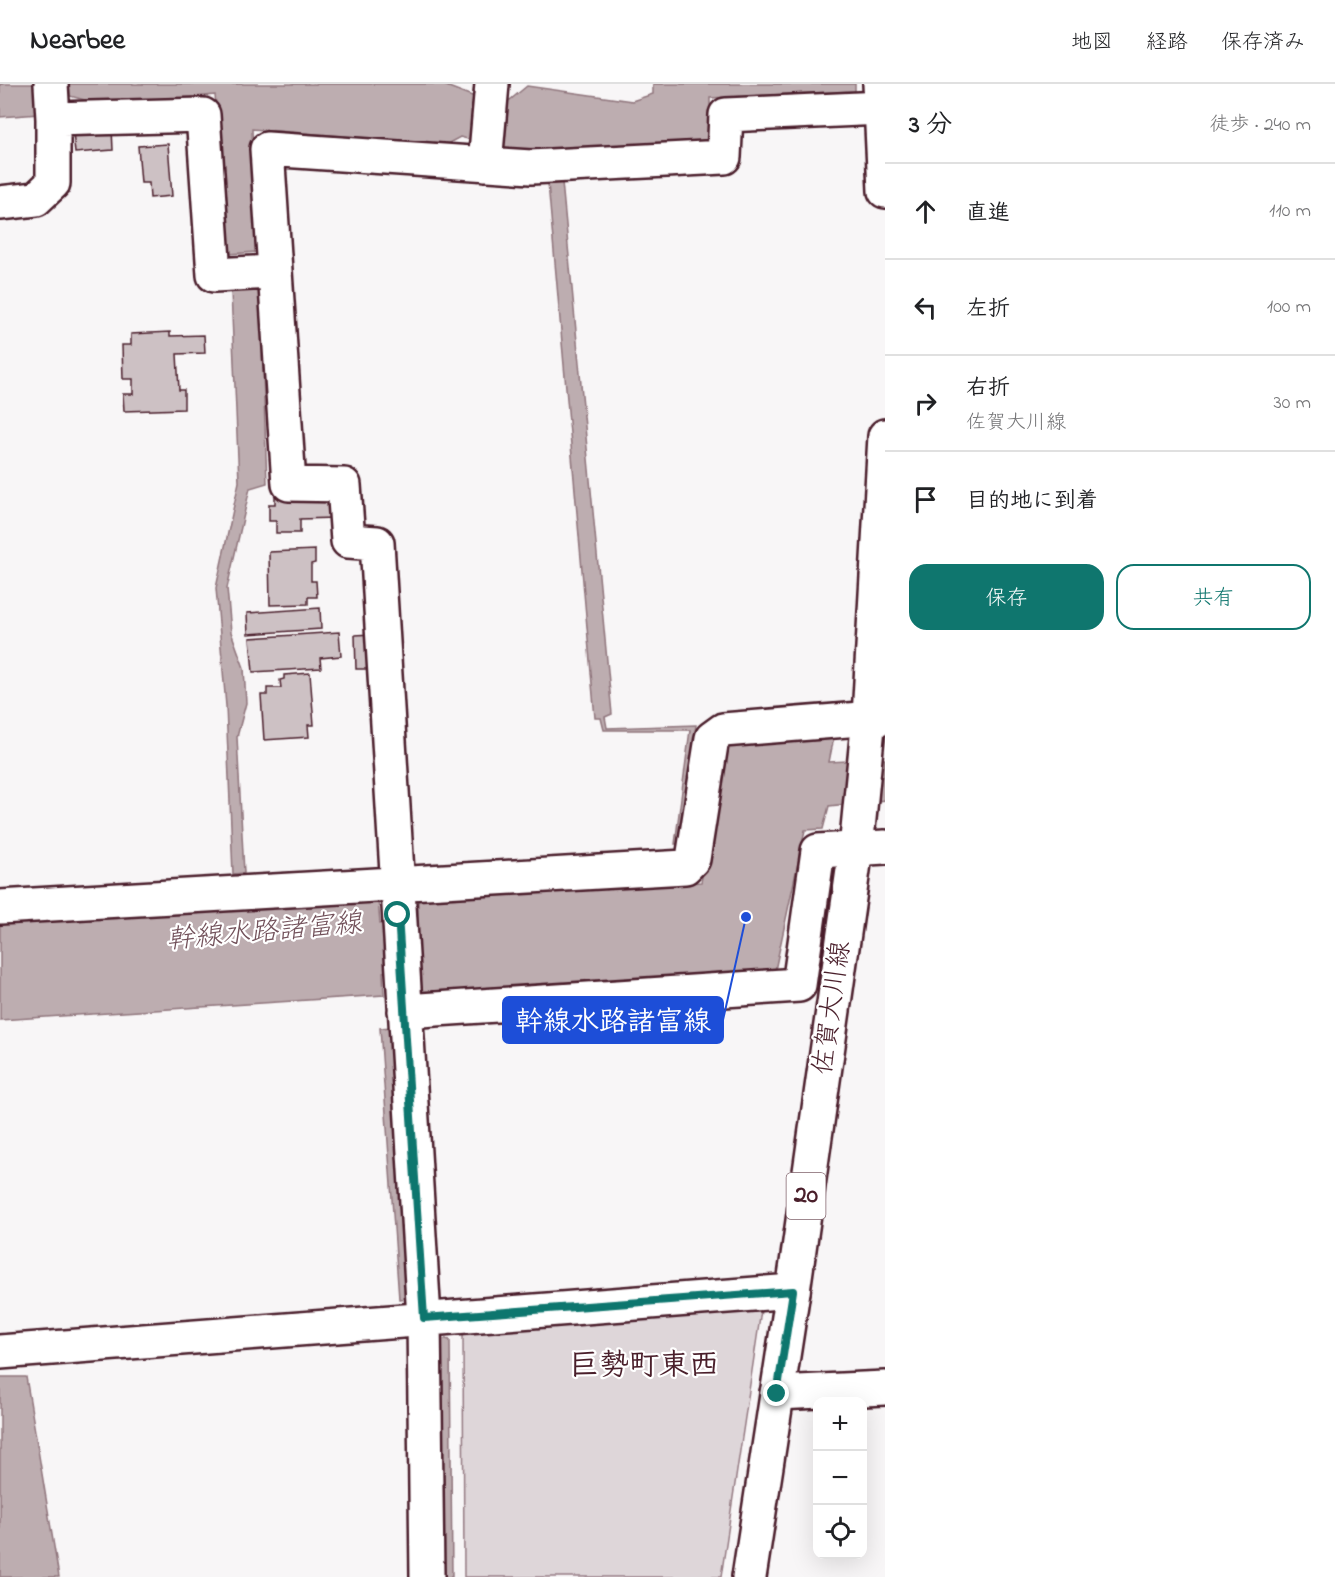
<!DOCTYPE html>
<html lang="ja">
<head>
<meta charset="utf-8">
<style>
	body { margin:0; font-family:"Indie Flower","Klee One",sans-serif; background:#f6f6f6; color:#202124 }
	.controls { position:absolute; right:18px; bottom:18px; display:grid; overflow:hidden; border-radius:12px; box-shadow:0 6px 24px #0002 }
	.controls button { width:54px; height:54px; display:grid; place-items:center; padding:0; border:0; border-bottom:2px solid #e0e0e0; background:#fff; color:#202124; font:30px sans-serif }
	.stop { position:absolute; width:18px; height:18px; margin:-14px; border:4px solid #0f766e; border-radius:50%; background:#fff }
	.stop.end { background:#0f766e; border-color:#fff; box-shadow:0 2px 6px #0008 }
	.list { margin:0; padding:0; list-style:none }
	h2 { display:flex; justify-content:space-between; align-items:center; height:78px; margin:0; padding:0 24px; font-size:26px }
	h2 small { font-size:20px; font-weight:400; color:#757577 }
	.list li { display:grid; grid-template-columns:39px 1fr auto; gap:18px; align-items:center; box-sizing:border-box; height:96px; padding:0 24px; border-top:2px solid #e0e0e0 }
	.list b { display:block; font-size:22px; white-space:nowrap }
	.list p { margin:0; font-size:20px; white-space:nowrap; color:#757577 }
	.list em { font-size:20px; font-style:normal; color:#757577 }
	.actions { display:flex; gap:12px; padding:18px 24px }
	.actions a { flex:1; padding:14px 0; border:2px solid #0f766e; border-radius:18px; text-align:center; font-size:21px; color:#0f766e }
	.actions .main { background:#0f766e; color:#fff }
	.icon { flex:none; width:33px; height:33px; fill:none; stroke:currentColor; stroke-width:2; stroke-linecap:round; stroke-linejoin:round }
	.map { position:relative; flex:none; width:885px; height:1493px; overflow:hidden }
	header { display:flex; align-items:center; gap:36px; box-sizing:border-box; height:84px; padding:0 30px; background:#fff; border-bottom:2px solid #e0e0e0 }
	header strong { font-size:28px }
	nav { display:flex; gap:33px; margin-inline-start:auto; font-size:21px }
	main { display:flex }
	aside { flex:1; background:#fff }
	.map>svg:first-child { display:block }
</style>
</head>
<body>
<header>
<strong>Nearbee</strong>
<nav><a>地図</a><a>経路</a><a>保存済み</a></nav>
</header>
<main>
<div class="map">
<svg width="885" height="1493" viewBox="0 0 885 1493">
	<rect width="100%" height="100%" fill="#f8f6f7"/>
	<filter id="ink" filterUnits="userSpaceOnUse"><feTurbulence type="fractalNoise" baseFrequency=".0167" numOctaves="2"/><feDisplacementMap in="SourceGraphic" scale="12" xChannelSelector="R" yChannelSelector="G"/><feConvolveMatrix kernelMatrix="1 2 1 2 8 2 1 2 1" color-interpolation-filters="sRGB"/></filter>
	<g filter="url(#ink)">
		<!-- green -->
		<path fill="#ded6d9" stroke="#947a82" stroke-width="1.5" d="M762,1220l-41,273h-257l-1,-249z"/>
		<!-- water -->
		<path fill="#bdadb0" stroke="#8f747b" stroke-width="1.5" d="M0,0h37l2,30 -39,3z
			M69,0h372l31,12 38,4 17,-14 105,15 21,-7v-10h202v7l-145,7v42l-191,12 -59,-15 -13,7 -195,-15 4,123 -27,2 -14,-159 -112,10 -33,-9z
			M562,98l50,532 -7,3 2,11 89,-3 -17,119h-4l15,-114h-86l-3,-12h-6l-47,-535z
			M260,204l7,195 -17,5 -23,100 4,44 13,36 2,35 -9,34 7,136 -11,1 -7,-168 -10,-118 23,-106 -8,-191z
			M834,653l-5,25 56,-3v41l-56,6 -6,23 -18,1 -31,145 -352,20 -3,-28 -36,5 1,23 -384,25v-97l378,-24 2,25 38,-2v-23l283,-17 26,-135z
			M392,943l19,271 -12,1 -19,-271z
			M437,1253l13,3 2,237h-12z
			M0,1293h26l33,200h-59z"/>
		<!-- building -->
		<path fill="#cdc1c4" stroke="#4a1f2b" stroke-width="1.5" d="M112,45l1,21 -38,3 -2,-21z
			M168,60l4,52 -22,2 -1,-15h-8l-3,-37z
			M170,248v4l34,-1 1,18 -28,1 2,36h5v19l-60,2 -1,-17h10v-15h-10l-1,-34h9v-11z
			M334,411v23l-34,1v14h-24v-12h-7v-17h6v-8z
			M315,466v13l-4,1v17h5l1,16h-9v7l-38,1 -1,-53z
			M320,524l1,21 -73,5 -1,-21z
			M339,548l2,24 -21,2 1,10 -68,4 -3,-34z
			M371,550l1,35h-16l-1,-34z
			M310,589l4,52h-6l1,12 -45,3 -3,-45h6v-7h14l-1,-8 4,-1v-4z"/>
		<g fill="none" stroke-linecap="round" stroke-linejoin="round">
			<!-- minor casing -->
			<g stroke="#4a1f2b" stroke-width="38">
				<path id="minor" d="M53,35l150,-4 11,160 60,-3
					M485,80l7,-80
					M0,119l36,-4 17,-16v-64l-2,-35
					M0,823l685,-40 8,-8 19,-121 11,-8 162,-13
					M405,927l394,-26 19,-134 67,-4
					M0,1268l793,-61
					M777,1309l108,-5
					M427,1493l-3,-259 -47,-775 -29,-2 -4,-56 -55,-1 -22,-335 264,18 193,-10 2,-42 156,-7"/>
			</g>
			<!-- major casing -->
			<g stroke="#4a1f2b" stroke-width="38">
				<path id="major" d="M880,0l5,107
					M749,1493l44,-286 63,-442 13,-132 16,-281"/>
			</g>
			<!-- minor -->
			<use href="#minor" stroke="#fff" stroke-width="33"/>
			<!-- major -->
			<use href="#major" stroke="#fff" stroke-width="33"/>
		</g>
	</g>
	<g fill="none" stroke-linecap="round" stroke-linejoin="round" filter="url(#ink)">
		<!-- route -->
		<path stroke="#0f766e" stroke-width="8" d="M398,831l26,403 369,-27 -16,103"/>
	</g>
	<g text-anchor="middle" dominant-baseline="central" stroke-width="4.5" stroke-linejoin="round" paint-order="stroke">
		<!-- shield labels -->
		<rect fill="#fff" stroke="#80626b" stroke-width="1.5" x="786.5" y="1089" width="39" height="46" rx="4.5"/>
		<g font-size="26" font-weight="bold" fill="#4a1f2b">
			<text x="806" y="1112">20</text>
		</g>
		<!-- street labels -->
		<g font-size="27" fill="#4a1f2b" stroke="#fff">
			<text transform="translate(833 924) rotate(-82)">佐賀大川線</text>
		</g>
		<!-- water labels -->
		<g font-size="28" font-style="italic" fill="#72515a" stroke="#fff">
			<text transform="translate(264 849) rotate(-5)">幹線水路諸富線</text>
		</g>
		<!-- quarter labels -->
		<g font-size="30" font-weight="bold" fill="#4a1f2b" stroke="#fff">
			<text x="644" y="1283">巨勢町東西</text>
		</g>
	</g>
	<!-- callouts -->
	<path fill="none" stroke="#1d4ed8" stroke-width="2" d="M746 833L723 936"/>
	<circle fill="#1d4ed8" stroke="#fff" stroke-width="2" cx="746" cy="833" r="6"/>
	<rect fill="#1d4ed8" stroke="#1d4ed8" stroke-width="2" x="503" y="913" width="220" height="46" rx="6"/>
	<g font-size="28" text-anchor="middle" font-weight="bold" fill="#fff">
		<text x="613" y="946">幹線水路諸富線</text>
	</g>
</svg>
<div class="controls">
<button>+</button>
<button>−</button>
<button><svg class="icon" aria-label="locate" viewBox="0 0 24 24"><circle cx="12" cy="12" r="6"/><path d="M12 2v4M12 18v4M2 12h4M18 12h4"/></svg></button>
</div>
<div class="stop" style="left:398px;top:831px"></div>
<div class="stop end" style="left:777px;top:1310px"></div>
</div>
<aside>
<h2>3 分<small>徒歩 · 240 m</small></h2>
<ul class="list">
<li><svg class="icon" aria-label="ahead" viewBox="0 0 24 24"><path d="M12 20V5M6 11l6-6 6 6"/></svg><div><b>直進</b></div><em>110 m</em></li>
<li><svg class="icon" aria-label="left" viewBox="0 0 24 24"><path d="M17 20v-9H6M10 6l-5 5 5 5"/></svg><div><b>左折</b></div><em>100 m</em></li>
<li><svg class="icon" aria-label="right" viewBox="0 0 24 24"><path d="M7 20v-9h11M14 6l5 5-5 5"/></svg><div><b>右折</b><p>佐賀大川線</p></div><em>30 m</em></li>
<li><svg class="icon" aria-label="arrive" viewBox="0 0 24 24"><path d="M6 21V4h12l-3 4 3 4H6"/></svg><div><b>目的地に到着</b></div></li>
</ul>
<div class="actions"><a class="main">保存</a><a>共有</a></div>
</aside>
</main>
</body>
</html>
